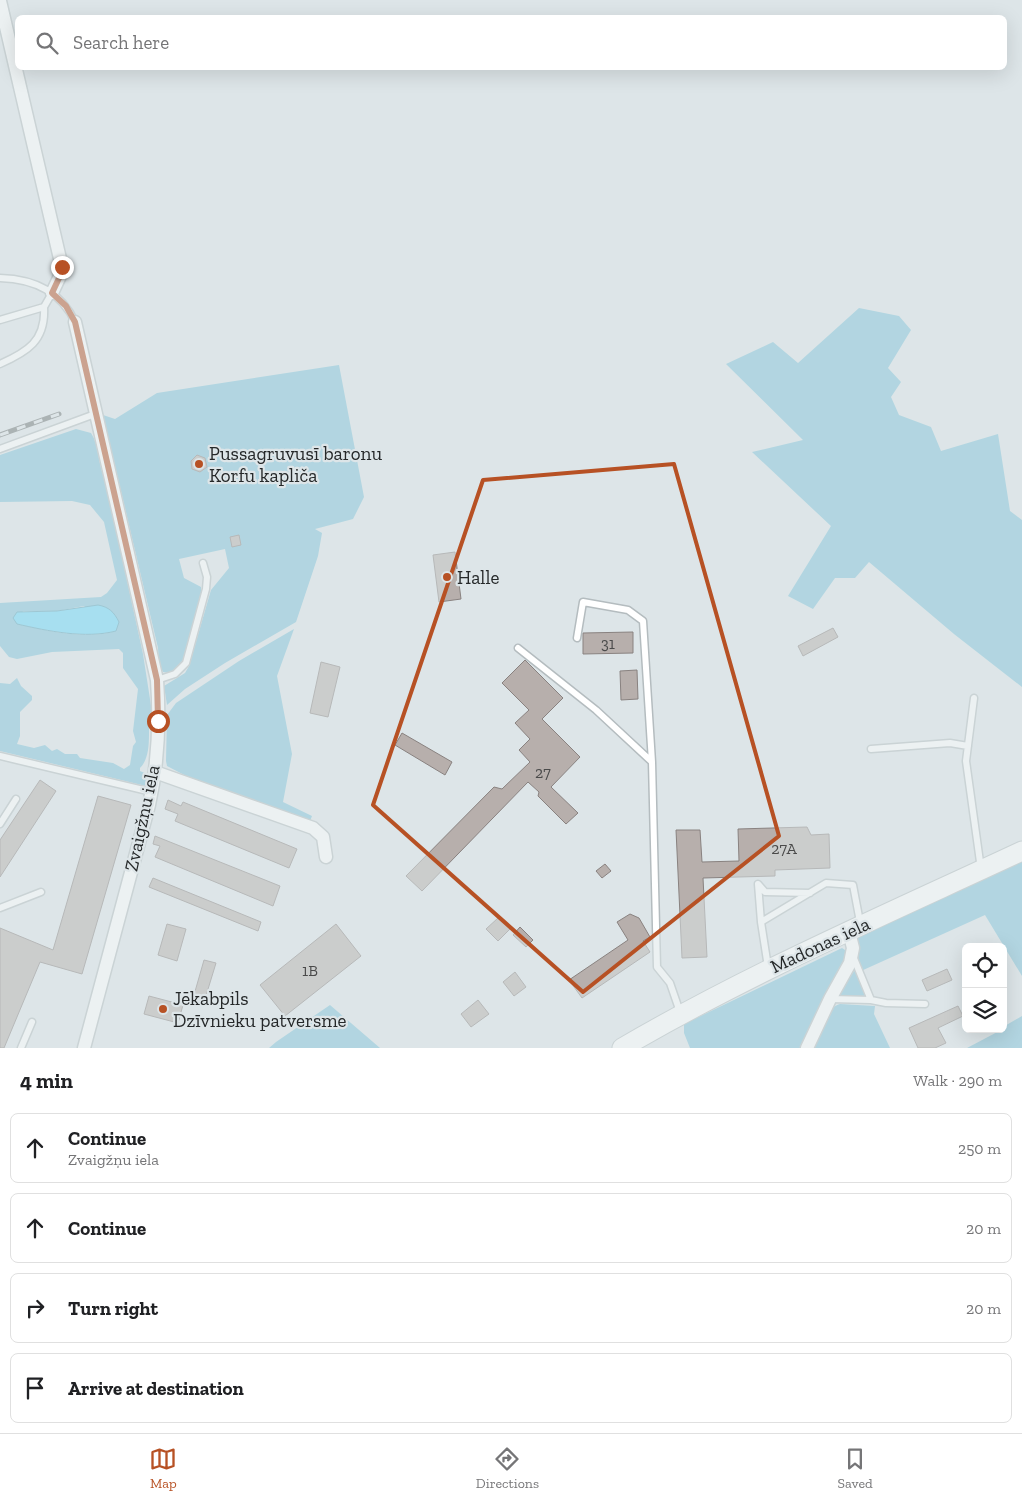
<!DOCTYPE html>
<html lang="en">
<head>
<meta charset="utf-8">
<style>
	body { margin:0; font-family:"Zilla Slab",serif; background:#f2f2f2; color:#202124 }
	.controls { position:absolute; right:15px; bottom:15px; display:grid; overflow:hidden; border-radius:8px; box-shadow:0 5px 20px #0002 }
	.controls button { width:45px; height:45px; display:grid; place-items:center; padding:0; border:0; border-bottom:1px solid #e0e0e0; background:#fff; color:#202124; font:25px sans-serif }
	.stop { position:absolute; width:15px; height:15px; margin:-11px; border:4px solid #b75124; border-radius:50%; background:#fff }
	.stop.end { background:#b75124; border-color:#fff; box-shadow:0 1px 5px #0008 }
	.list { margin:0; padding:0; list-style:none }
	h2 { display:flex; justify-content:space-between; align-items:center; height:65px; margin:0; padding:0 20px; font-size:21px }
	h2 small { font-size:16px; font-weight:400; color:#757577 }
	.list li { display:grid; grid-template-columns:32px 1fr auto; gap:15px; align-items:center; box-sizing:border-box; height:70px; margin:0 10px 10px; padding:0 10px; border:1px solid #e0e0e0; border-radius:8px }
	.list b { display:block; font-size:19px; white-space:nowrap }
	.list p { margin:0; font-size:16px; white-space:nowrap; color:#757577 }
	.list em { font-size:16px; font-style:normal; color:#757577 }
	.icon { flex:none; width:28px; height:28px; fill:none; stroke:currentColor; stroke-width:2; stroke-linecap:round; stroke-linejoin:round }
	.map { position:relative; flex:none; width:1022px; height:1048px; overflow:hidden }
	.search { position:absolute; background:#fff; box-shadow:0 5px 20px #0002; left:15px; right:15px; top:15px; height:55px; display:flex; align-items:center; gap:12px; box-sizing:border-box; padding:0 18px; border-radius:8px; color:#757577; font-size:19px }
	.sheet { height:385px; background:#fff }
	nav { display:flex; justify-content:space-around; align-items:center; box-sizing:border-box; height:70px; border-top:1px solid #e0e0e0; background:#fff; font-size:14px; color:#757577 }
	nav a { display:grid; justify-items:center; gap:2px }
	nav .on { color:#b75124 }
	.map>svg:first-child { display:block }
</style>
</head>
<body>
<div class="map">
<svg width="1022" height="1048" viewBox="0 0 1022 1048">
	<rect width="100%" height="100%" fill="#dde5e8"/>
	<!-- green -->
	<path fill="#7ec2d9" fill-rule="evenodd" d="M859,308l40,8 12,14 -23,38 13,14 -10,15 8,18 32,12 10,24 57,-17 12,77 12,9v167l-68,-53 -85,-72 -14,16h-20l-22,31 -25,-13 43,-70 -79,-74 51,-12 -77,-76 47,-22 25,21z
		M339,365l25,132 -11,22 -38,10 7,4 -4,23 -22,66 -71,41 -40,26 -18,16 -3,-19 21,-13 4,-7 22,-76 18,-22 -4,-19 -46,10 5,19 17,9v13l-17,59 -3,6 -11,8 -7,-1 -4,-8 -1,-16 -55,-233 12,4 42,-26z
		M76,429l15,4c9,14 6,29 14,46l38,175 9,58c-7,10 3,41 -12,56v3l7,3 -1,12 -146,-35v-68l10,1 7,-6 4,8 11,10v4l-12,12v24l-3,8 17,4 11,-3 7,6 5,-2 8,5h12l3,4 33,5 11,6 6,-4 3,-19 3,-4 -3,-11 5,-42 -15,-21v-15l-4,-4 -67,3 -35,7 -8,-2 -9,-11v-43l101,-6 6,-4 10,-13 -13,-58 -14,-17 -18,-4 -72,1v-47zM84,606l32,25c-31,9 -68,0 -99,-7l6,-13h34z
		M294,629l-17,47 15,78 -9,48 29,14 -2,5 -120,-43 -23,-12 -1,-5 1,-46 9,-12 63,-42z
		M1022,857v119l-37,-61 -124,56 -6,-30 4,-4z
		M842,948l6,4v4l-47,92h-111l-6,-15v-9z
		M854,971l2,1 9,23 -3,2 -22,-1v-4z
		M840,1004l35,2 -1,8 16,34h-76c4,-13 12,-41 26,-44z
		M330,1005l50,43h-111l7,-6z
		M1022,1016v32h-55l36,-19v-2z"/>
	<!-- water -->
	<path fill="#66d7fa" stroke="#52a2bb" d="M98,605c11,2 16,7 21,17l-3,9c-31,8 -68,0 -99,-7l-4,-6 4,-6 40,-1z"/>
	<!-- building -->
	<path fill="#b7afac" stroke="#898280" d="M197,455l8,3 2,9 -7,5 -8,-3 -1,-8z
		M239,535l2,10 -9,2 -2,-10z
		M455,552l6,47 -22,3 -6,-47z
		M833,628l5,9 -35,19 -5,-10z
		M633,632v21l-50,1v-21z
		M525,660l38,38 -21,21 38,38 -29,30 27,26 -12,11 -28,-28 1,-4 -11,-10 -106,109 -16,-15 88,-89 8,2 28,-27 -11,-12 11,-11 -15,-16 14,-13 -27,-27z
		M321,662l19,5 -12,50 -18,-4z
		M637,670l1,29 -17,1 -1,-29z
		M402,733l50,29 -7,13 -50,-30z
		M40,780l16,11 -56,86v-37z
		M98,796l33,9 -49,169 -42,-12 -36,86h-4v-120l53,22z
		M168,800l13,6 2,-4 114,47 -8,19 -114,-47 3,-7 -13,-5z
		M807,827l4,8 18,-1 1,34 -55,2v6l-72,2 4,79 -25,1 -6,-128h24l2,32 37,-1 -1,-32z
		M155,836l125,50 -7,20 -118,-49 5,-11 -7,-2z
		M605,864l6,7 -9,7 -6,-7z
		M153,878l108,44 -3,9 -109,-44z
		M630,914l9,4 11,19 -7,4 7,11 -68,46 -13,-18 59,-40 -11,-18z
		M498,918l12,11 -12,12 -12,-12z
		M167,924l19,5 -9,32 -19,-6z
		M336,924l25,32 -76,60 -25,-31z
		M520,927l13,13 -7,7 -13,-12z
		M204,960l12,3 -11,36 -11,-4z
		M947,969l5,11 -25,11 -5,-11z
		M515,972l11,15 -12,9 -11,-14z
		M149,996l34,9 -5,18 -34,-9z
		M478,1000l11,14 -18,13 -10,-13z
		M958,1006l5,10 -25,12 8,15 -11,5h-17l-9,-20z"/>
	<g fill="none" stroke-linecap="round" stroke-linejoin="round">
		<!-- service casing -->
		<g stroke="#b4bcbf" stroke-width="9">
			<path id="service" d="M0,278c33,1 61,13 75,44
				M0,320l44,-13 8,-14
				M0,364c27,-12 46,-23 44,-57
				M0,449l95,-35
				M577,638l6,-36 45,8 15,11 9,141
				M518,648l78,62 56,52 5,205 13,16 10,29
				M157,680l18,-6 11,-11 20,-74 1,-12 -4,-14
				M974,698l-8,63 15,108
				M871,749l79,-6 18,3
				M0,756l152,36
				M0,824l16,-25
				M0,908l41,-16
				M761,922l-3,-38 7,8 45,1
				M853,956l18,44 15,3 39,1
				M768,967l-7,-45 65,-39 27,2 7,37
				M830,999l41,1
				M21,1048l11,-26"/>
		</g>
		<!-- minor casing -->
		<g stroke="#b4bcbf" stroke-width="15">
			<path id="minor" d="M0,1l61,262 -1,13 -8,17
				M75,322l82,358c3,42 1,84 -8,125l-65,243
				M155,772l158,56 10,9 3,20
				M807,1048l23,-49 20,-36 3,-15 -4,-16"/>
		</g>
		<!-- secondary casing -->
		<g stroke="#b4bcbf" stroke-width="21">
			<path id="secondary" d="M622,1048c128,-75 265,-134 400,-197"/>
		</g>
		<!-- service -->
		<use href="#service" stroke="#fff" stroke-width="6"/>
		<!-- minor -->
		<use href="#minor" stroke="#fff" stroke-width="12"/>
		<!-- secondary -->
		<use href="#secondary" stroke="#fff" stroke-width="19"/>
		<!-- rail casing -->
		<g stroke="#707577" stroke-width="5">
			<path id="rail" d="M0,435l59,-21"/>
		</g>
		<!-- rail -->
		<use href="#rail" stroke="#dde5e8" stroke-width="3" stroke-dasharray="9" stroke-linecap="butt"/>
	</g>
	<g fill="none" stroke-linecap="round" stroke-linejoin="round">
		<!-- route -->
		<path stroke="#b75124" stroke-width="6" d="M62,267l-2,9 -8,17 14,13 9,16 82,358 1,41"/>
	</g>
	<!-- marked area -->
	<path d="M0 0H1022V1048H0ZM674,464l105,372 -196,156 -210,-187 110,-325z" fill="#dde5e8" fill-opacity=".55" fill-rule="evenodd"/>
	<path fill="none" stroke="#b75124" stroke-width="4" stroke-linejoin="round" d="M674,464l105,372 -196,156 -210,-187 110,-325z"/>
	<!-- markers -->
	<g fill="#b75124" stroke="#dde5e8" stroke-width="2">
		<circle cx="199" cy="464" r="5"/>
		<circle cx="447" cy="577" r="5"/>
		<circle cx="163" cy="1009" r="5"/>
	</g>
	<g text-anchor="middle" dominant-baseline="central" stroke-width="4.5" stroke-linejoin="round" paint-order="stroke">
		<!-- number labels -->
		<g font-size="16" fill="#4a4a4a">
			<text x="608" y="643">31</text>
			<text x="543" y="772">27</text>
			<text x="784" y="848">27A</text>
			<text x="310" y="970">1B</text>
		</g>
		<!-- poi labels -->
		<g font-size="19" fill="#252829" stroke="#dde5e8" text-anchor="start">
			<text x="209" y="453">Pussagruvusī baronu<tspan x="209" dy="22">Korfu kapliča</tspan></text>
			<text x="457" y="577">Halle</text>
			<text x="173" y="998">Jēkabpils<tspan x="173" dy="22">Dzīvnieku patversme</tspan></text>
		</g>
		<!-- street labels -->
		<g font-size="19" fill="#252829" stroke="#dde5e8">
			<text transform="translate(142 818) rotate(-78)">Zvaigžņu iela</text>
			<text transform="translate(820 945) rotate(-25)">Madonas iela</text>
		</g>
	</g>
</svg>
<div class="controls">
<button><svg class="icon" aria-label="locate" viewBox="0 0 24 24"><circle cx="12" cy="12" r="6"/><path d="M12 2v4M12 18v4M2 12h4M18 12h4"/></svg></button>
<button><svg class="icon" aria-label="layers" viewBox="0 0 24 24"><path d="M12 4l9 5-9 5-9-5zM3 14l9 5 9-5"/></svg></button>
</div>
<div class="stop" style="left:158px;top:721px"></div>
<div class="stop end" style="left:62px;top:267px"></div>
<div class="search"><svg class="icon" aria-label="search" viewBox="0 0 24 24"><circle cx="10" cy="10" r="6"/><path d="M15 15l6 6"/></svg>Search here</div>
</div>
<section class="sheet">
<h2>4 min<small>Walk · 290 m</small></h2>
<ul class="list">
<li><svg class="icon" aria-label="ahead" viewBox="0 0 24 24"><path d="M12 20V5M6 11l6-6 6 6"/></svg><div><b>Continue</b><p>Zvaigžņu iela</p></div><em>250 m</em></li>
<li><svg class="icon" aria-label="ahead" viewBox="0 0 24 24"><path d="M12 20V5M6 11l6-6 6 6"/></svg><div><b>Continue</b></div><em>20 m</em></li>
<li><svg class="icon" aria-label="right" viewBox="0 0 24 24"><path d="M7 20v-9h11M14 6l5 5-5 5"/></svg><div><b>Turn right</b></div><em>20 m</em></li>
<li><svg class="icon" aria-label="arrive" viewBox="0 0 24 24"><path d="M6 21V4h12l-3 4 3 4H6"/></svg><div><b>Arrive at destination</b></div></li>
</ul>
</section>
<nav>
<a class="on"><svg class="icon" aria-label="map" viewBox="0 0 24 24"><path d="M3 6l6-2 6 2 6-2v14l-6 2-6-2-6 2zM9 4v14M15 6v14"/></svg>Map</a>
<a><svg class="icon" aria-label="directions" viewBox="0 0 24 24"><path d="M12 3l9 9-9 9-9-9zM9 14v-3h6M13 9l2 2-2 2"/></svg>Directions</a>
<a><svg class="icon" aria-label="saved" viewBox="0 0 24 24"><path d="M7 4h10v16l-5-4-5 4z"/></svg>Saved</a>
</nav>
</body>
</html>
